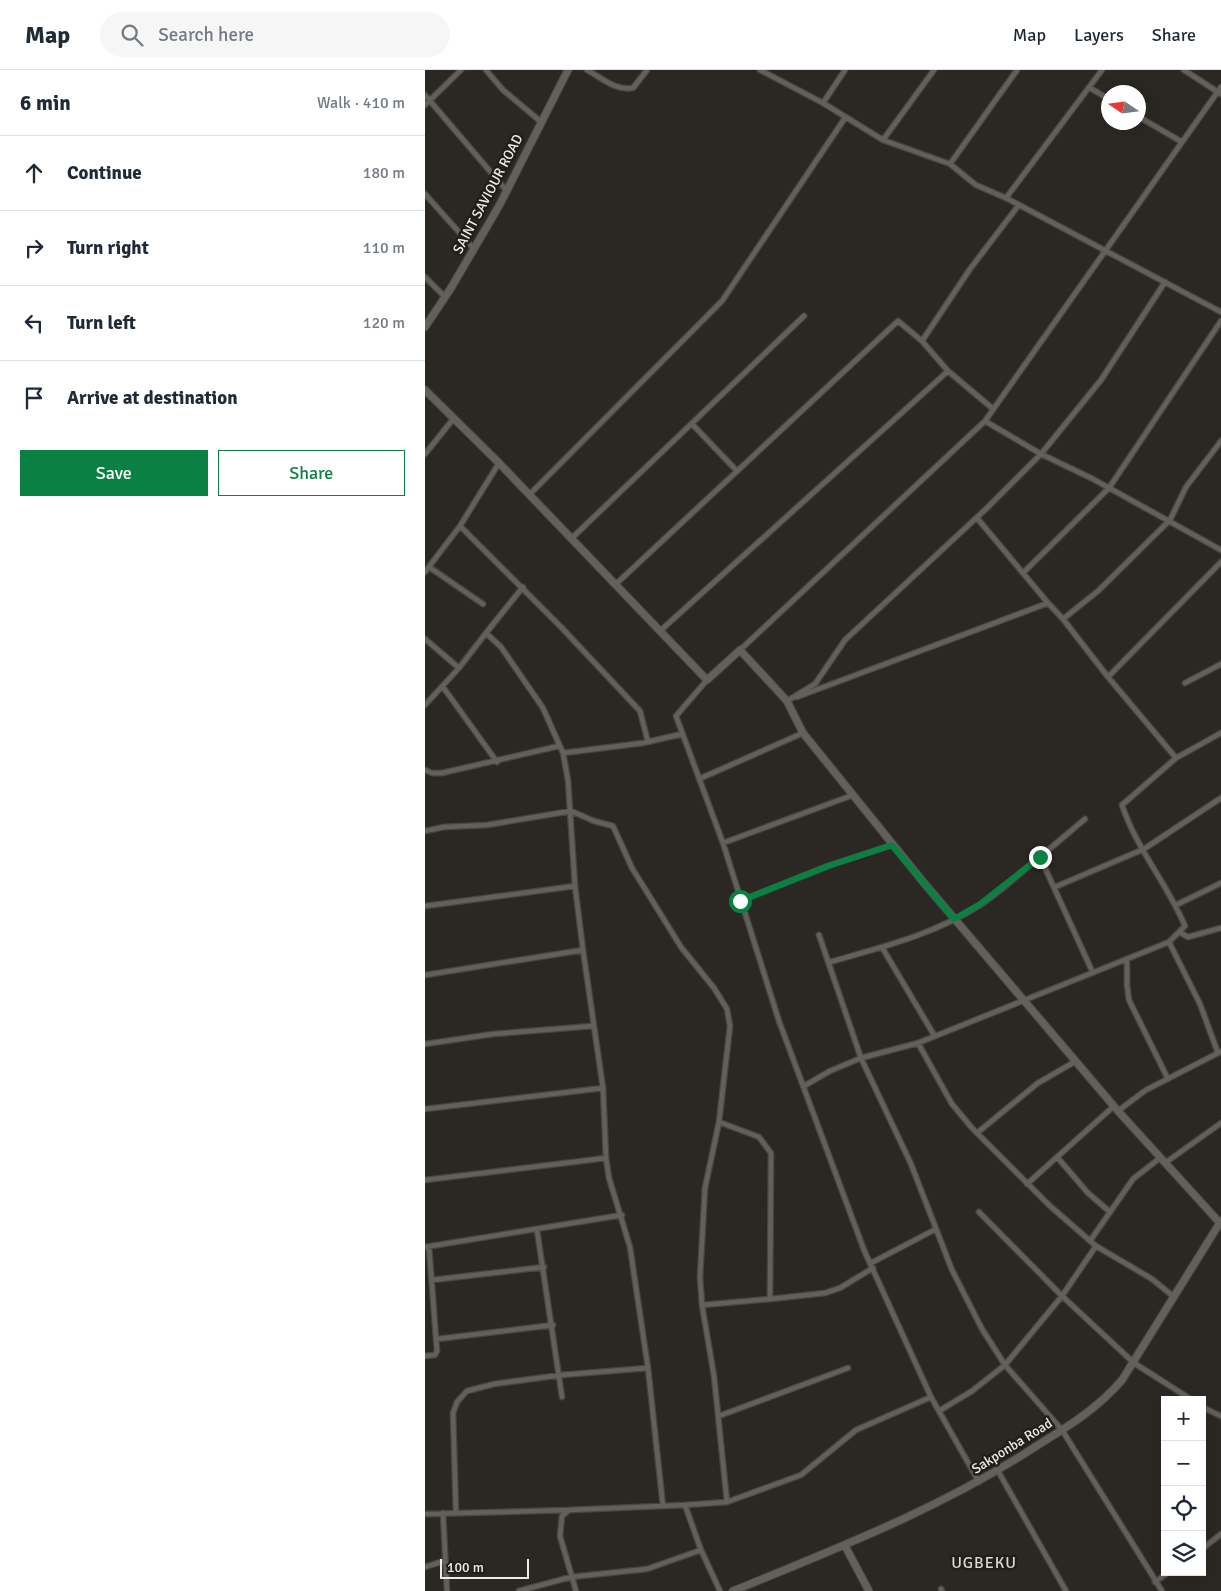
<!DOCTYPE html>
<html lang="en">
<head>
<meta charset="utf-8">
<style>
	body { margin:0; font-family:Signika,sans-serif; background:#f6f6f7; color:#1f2937 }
	.controls { position:absolute; right:15px; bottom:15px; display:grid; overflow:hidden; border-radius:0px; box-shadow:0 5px 20px #0002 }
	.controls button { width:45px; height:45px; display:grid; place-items:center; padding:0; border:0; border-bottom:1px solid #e0e1e3; background:#fff; color:#1f2937; font:25px sans-serif }
	.compass { position:absolute; left:676px; top:15px; width:45px; height:45px; border-radius:50%; background:#fff; box-shadow:0 5px 20px #0002; rotate:283deg }
	.scale { position:absolute; left:15px; bottom:12px; width:89px; box-sizing:border-box; padding-left:5px; border:2px solid #edebe8; border-top:0; font-size:14px; line-height:18px; white-space:nowrap; color:#edebe8; -webkit-text-stroke:4px #211f1a; paint-order:stroke }
	.stop { position:absolute; width:15px; height:15px; margin:-11px; border:4px solid #0b8043; border-radius:50%; background:#fff }
	.stop.end { background:#0b8043; border-color:#fff; box-shadow:0 1px 5px #0008 }
	.list { margin:0; padding:0; list-style:none }
	h2 { display:flex; justify-content:space-between; align-items:center; height:65px; margin:0; padding:0 20px; font-size:21px }
	h2 small { font-size:16px; font-weight:400; color:#747a83 }
	.list li { display:grid; grid-template-columns:32px 1fr auto; gap:15px; align-items:center; box-sizing:border-box; height:75px; padding:0 20px; border-top:1px solid #e0e1e3 }
	.list b { display:block; font-size:19px; white-space:nowrap }
	.list em { font-size:16px; font-style:normal; color:#747a83 }
	.actions { display:flex; gap:10px; padding:15px 20px }
	.actions a { flex:1; padding:11px 0; border:1px solid #0b8043; border-radius:0px; text-align:center; font-size:18px; color:#0b8043 }
	.actions .main { background:#0b8043; color:#fff }
	.icon { flex:none; width:28px; height:28px; fill:none; stroke:currentColor; stroke-width:2; stroke-linecap:round; stroke-linejoin:round }
	.map { position:relative; flex:none; width:796px; height:1521px; overflow:hidden }
	header { display:flex; align-items:center; gap:30px; box-sizing:border-box; height:70px; padding:0 25px; background:#fff; border-bottom:1px solid #e0e1e3 }
	header strong { font-size:24px }
	nav { display:flex; gap:28px; margin-inline-start:auto; font-size:18px }
	.search { width:350px; height:45px; background:#f6f6f7; display:flex; align-items:center; gap:12px; box-sizing:border-box; padding:0 18px; border-radius:28px; color:#747a83; font-size:19px }
	main { display:flex }
	aside { flex:1; background:#fff }
	.map>svg:first-child { display:block }
</style>
</head>
<body>
<header>
<strong>Map</strong>
<div class="search"><svg class="icon" aria-label="search" viewBox="0 0 24 24"><circle cx="10" cy="10" r="6"/><path d="M15 15l6 6"/></svg>Search here</div>
<nav><a>Map</a><a>Layers</a><a>Share</a></nav>
</header>
<main>
<aside>
<h2>6 min<small>Walk · 410 m</small></h2>
<ul class="list">
<li><svg class="icon" aria-label="ahead" viewBox="0 0 24 24"><path d="M12 20V5M6 11l6-6 6 6"/></svg><div><b>Continue</b></div><em>180 m</em></li>
<li><svg class="icon" aria-label="right" viewBox="0 0 24 24"><path d="M7 20v-9h11M14 6l5 5-5 5"/></svg><div><b>Turn right</b></div><em>110 m</em></li>
<li><svg class="icon" aria-label="left" viewBox="0 0 24 24"><path d="M17 20v-9H6M10 6l-5 5 5 5"/></svg><div><b>Turn left</b></div><em>120 m</em></li>
<li><svg class="icon" aria-label="arrive" viewBox="0 0 24 24"><path d="M6 21V4h12l-3 4 3 4H6"/></svg><div><b>Arrive at destination</b></div></li>
</ul>
<div class="actions"><a class="main">Save</a><a>Share</a></div>
</aside>
<div class="map">
<svg width="796" height="1521" viewBox="0 0 796 1521">
	<rect width="100%" height="100%" fill="#2b2823"/>
	<g fill="none" stroke-linecap="round" stroke-linejoin="round">
		<!-- street casing -->
		<g stroke="#474542" stroke-width="7">
			<path id="street" d="M61,0l17,20 37,31
				M162,0c15,8 28,21 46,18l14,-18
				M335,0l63,33 60,37 67,24 26,21 30,13 215,114
				M759,0l37,24
				M665,18l19,11
				M0,25l81,95
				M398,33l22,-33
				M0,35l36,-35
				M714,47l43,25
				M458,70l51,-70
				M525,94l67,-94
				M0,124l49,55
				M581,128l96,-128
				M0,207l20,20
				M497,271l48,-72 48,-63
				M560,351l56,33 52,25 128,71
				M267,354l45,47
				M0,384l29,-36
				M104,425l193,-194 123,-183
				M552,448l71,85 15,16 45,58 68,81
				M35,456l101,101 79,84 8,31
				M147,468l232,-222
				M4,497l54,37
				M0,502l35,-46 39,-63
				M598,503l86,-85 112,-167
				M191,514l282,-263 24,20 26,30 44,37
				M638,549l35,-28 72,-71 16,-33 35,-46
				M235,561l288,-260
				M61,563l37,-46
				M0,569l34,29 27,-35 15,14 42,61 20,45 5,27 7,106 8,64 20,138 3,70 3,20 21,69 18,121 15,138
				M315,580l245,-229 236,-334
				M683,607l113,-115
				M282,610l-31,36 47,127 56,178 85,229 67,147 48,85
				M760,613l36,-19
				M18,617l54,75
				M372,627l251,-94
				M362,631l28,-17 30,-44 143,-133 53,-53 60,-74 64,-98
				M0,635l34,-37
				M138,683l80,-10 39,-9
				M0,700l7,3h10l117,-27
				M274,709l104,-46
				M660,749l-45,38 53,116
				M0,761l19,-4 43,-2 84,-14 23,10 19,5 19,42 49,79 33,41 13,21 3,17 -11,96 -14,66 -5,89 2,28 12,71 13,126
				M298,773l130,-48
				M630,817l89,-38 77,-51
				M315,831l88,-35 64,-21
				M751,835l45,-22
				M0,836l150,-20
				M756,863l7,4 33,-9
				M394,865l42,123 50,106 41,106 30,59 23,36 57,65 100,161
				M744,872l31,62 18,49
				M458,879l51,86
				M702,889v26l2,15 39,79
				M405,892c52,-15 103,-27 150,-57 21,-14 40,-32 60,-48
				M0,905l158,-25
				M493,973l34,61 20,24 78,78 46,40 56,33 22,18
				M0,974l68,-10 100,-8
				M379,1016l26,-15 31,-13 57,-15 251,-101 16,-16c-17,-41 -49,-78 -63,-121l54,-47 45,-25
				M0,1039l178,-21
				M693,1041l28,-21 74,-38
				M552,1063l61,-50 38,-22
				M632,1087l31,36 22,19
				M740,1093l56,-40
				M0,1110l181,-22
				M602,1114l87,-78
				M554,1142l83,84 72,67 58,37
				M112,1160l25,167
				M665,1171l43,-62 27,-21
				M0,1177l197,-32
				M446,1193l65,-34
				M7,1210l112,-13
				M345,1229l55,-6 15,-5 33,-20
				M277,1235l68,-6 1,-146 -12,-16 -40,-15
				M12,1269l116,-14
				M0,1286l10,-1 2,-4 -8,-104
				M777,1337l19,9
				M514,1341l33,-20 33,-26 57,-69 34,-50
				M294,1346l129,-48
				M573,1401l68,120
				M260,1435l42,-3 74,-27 55,-45 75,-33
				M18,1443l4,78
				M31,1443l-3,-100 4,-11 10,-11 27,-7 67,-9 87,-7
				M0,1444l144,-4
				M777,1479l19,-15
				M0,1497l19,-6
				M730,1512l14,-10
				M516,1519l1,2
				M94,1521l52,-14 76,-8 54,-19
				M151,1521l-16,-55 2,-20 7,-6 116,-5 16,45 19,41"/>
		</g>
		<!-- secondary casing -->
		<g stroke="#474542" stroke-width="9">
			<path id="secondary" d="M0,257l26,-39 48,-82 69,-136
				M0,320l74,73 208,217 33,-30 47,51 16,32 121,150 194,228 102,112
				M420,1476l24,45
				M308,1521c105,-43 211,-84 305,-146 31,-19 60,-37 84,-65l99,-159"/>
		</g>
		<!-- street -->
		<use href="#street" stroke="#63605b" stroke-width="4.5"/>
		<!-- secondary -->
		<use href="#secondary" stroke="#63605b" stroke-width="7"/>
	</g>
	<g fill="none" stroke-linecap="round" stroke-linejoin="round">
		<!-- route -->
		<path stroke="#0b8043" stroke-width="6" d="M315,831l88,-35 64,-21 62,74 26,-15 60,-47"/>
	</g>
	<g text-anchor="middle" dominant-baseline="central" stroke-width="5" stroke-linejoin="round" paint-order="stroke">
		<!-- street labels -->
		<g font-size="14" fill="#edebe8" stroke="#211f1a">
			<text transform="translate(63 124) rotate(-62)">SAINT SAVIOUR ROAD</text>
			<text transform="translate(587 1376) rotate(-32)">Sakponba Road</text>
		</g>
		<!-- quarter labels -->
		<g font-size="16" letter-spacing="1" fill="#dcdad3" stroke="#211f1a">
			<text x="559" y="1493">UGBEKU</text>
		</g>
	</g>
</svg>
<div class="controls">
<button>+</button>
<button>−</button>
<button><svg class="icon" aria-label="locate" viewBox="0 0 24 24"><circle cx="12" cy="12" r="6"/><path d="M12 2v4M12 18v4M2 12h4M18 12h4"/></svg></button>
<button><svg class="icon" aria-label="layers" viewBox="0 0 24 24"><path d="M12 4l9 5-9 5-9-5zM3 14l9 5 9-5"/></svg></button>
</div>
<svg class="compass" viewBox="-18 -18 36 36"><path d="M0-13l5 13h-10z" fill="#e53935"/><path d="M0 13l5-13h-10z" fill="#747a83"/></svg>
<div class="scale">100 m</div>
<div class="stop" style="left:315px;top:831px"></div>
<div class="stop end" style="left:615px;top:787px"></div>
</div>
</main>
</body>
</html>
